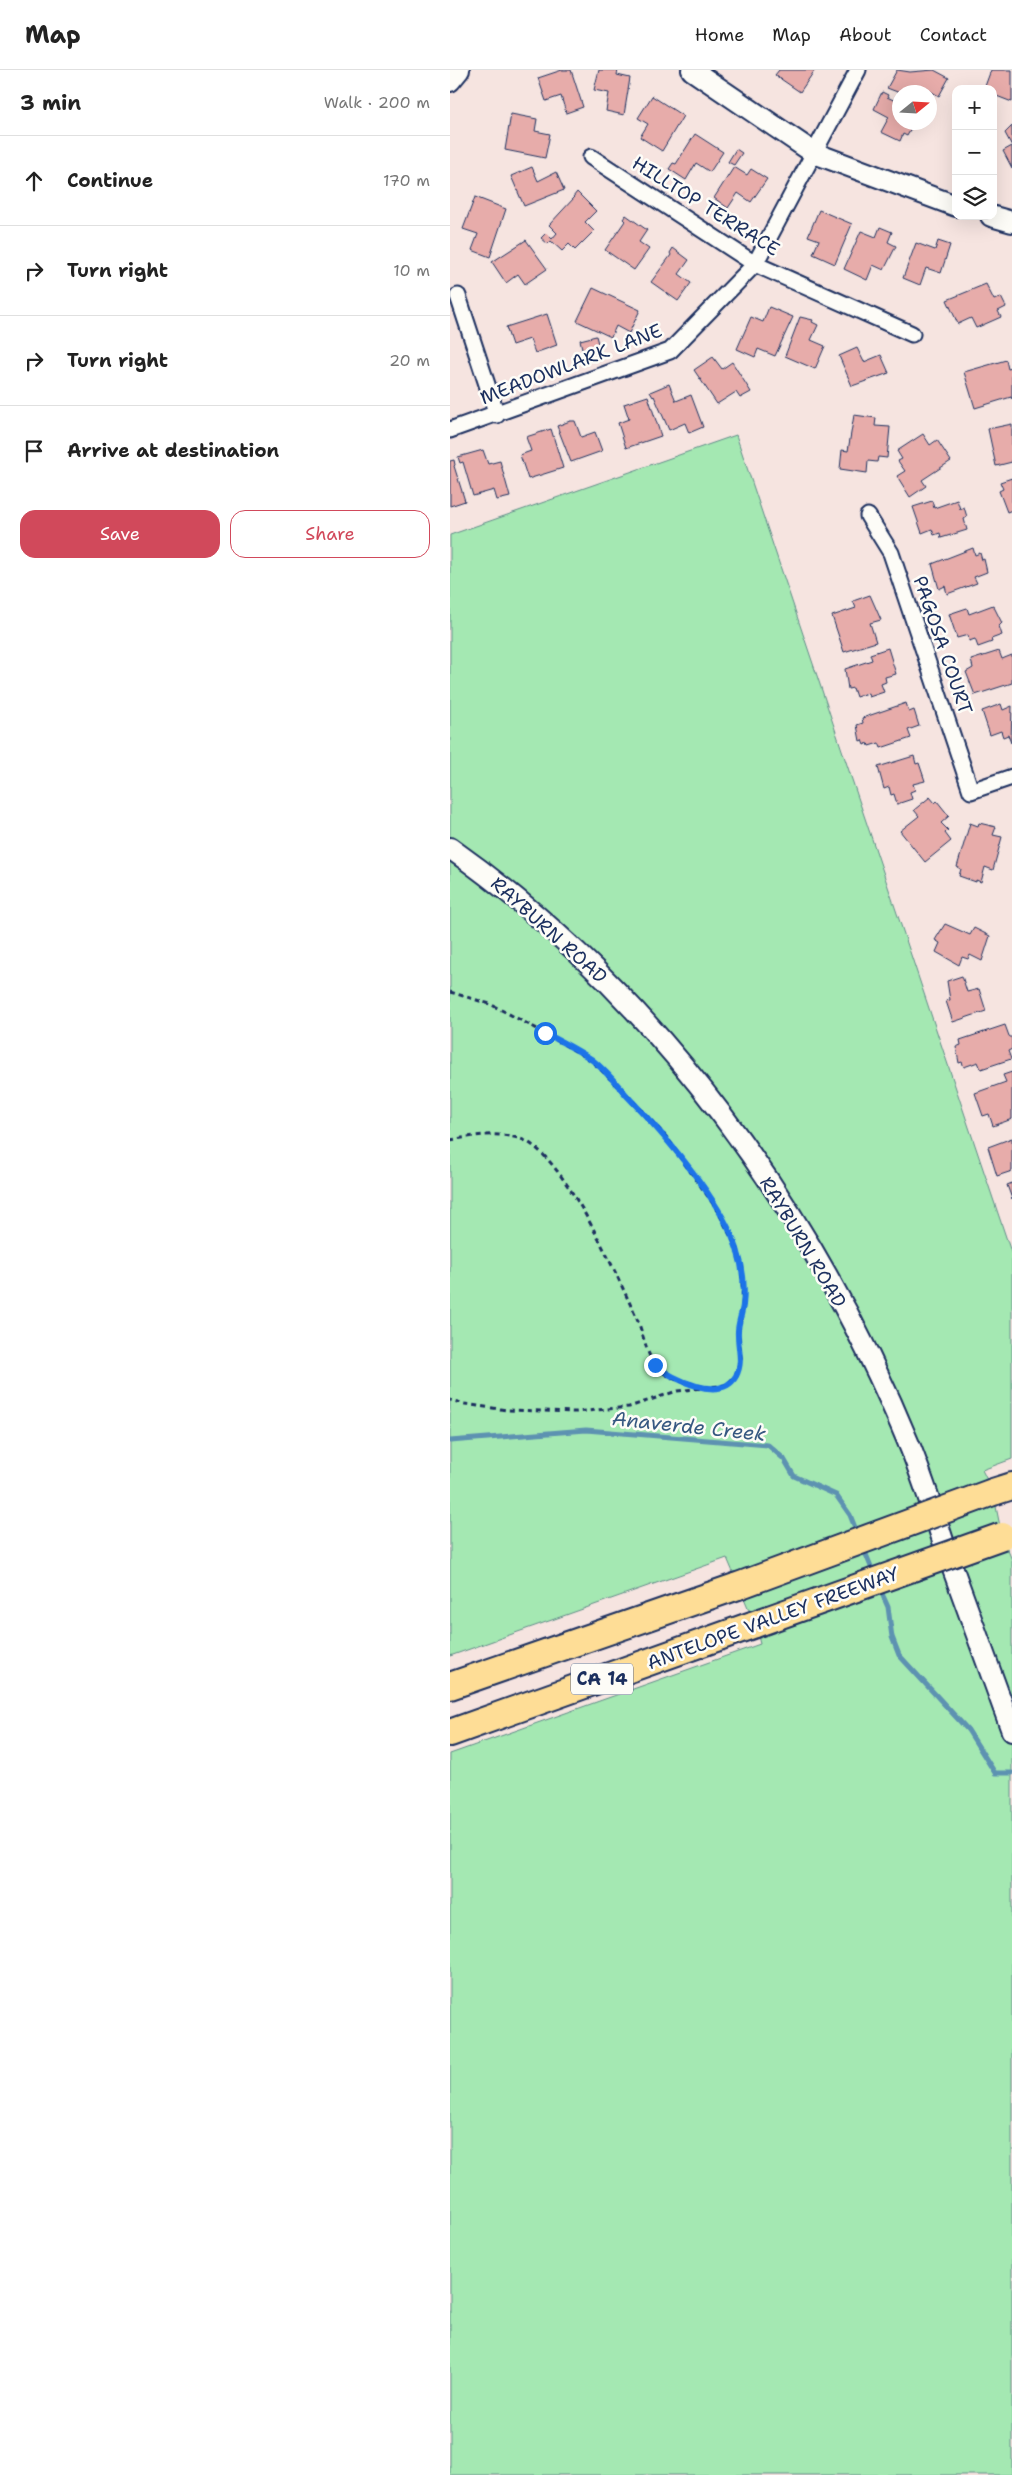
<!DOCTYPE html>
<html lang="en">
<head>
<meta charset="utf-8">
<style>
	body { margin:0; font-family:"Shantell Sans",sans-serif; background:#f6f6f6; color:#222 }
	.controls { position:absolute; right:15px; top:15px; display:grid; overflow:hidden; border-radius:10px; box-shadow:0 5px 20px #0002 }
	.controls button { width:45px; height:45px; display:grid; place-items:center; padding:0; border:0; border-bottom:1px solid #e0e0e0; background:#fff; color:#222; font:25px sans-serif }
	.compass { position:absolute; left:442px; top:15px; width:45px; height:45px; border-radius:50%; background:#fff; box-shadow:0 5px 20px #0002; rotate:72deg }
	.stop { position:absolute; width:15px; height:15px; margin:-11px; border:4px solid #1a73e8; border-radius:50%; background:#fff }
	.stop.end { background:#1a73e8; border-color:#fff; box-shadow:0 1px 5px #0008 }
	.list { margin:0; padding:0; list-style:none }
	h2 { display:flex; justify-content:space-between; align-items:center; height:65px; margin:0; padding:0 20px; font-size:21px }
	h2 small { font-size:16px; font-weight:400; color:#767676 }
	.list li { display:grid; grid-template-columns:32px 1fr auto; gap:15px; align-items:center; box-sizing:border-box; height:90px; padding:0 20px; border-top:1px solid #e0e0e0 }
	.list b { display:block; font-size:19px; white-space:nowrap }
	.list em { font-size:16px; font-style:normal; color:#767676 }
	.actions { display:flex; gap:10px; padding:15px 20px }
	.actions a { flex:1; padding:11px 0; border:1px solid #d1495b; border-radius:15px; text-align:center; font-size:18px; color:#d1495b }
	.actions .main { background:#d1495b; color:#fff }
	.icon { flex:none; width:28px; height:28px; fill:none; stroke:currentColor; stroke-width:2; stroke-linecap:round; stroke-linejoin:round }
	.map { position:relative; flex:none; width:562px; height:2405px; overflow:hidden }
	header { display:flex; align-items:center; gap:30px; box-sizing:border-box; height:70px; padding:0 25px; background:#fff; border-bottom:1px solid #e0e0e0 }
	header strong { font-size:24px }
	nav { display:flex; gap:28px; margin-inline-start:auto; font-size:18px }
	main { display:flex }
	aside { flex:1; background:#fff }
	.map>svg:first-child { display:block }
</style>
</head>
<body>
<header>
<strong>Map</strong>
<nav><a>Home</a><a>Map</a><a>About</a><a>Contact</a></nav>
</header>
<main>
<aside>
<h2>3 min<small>Walk · 200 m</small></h2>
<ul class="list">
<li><svg class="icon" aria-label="ahead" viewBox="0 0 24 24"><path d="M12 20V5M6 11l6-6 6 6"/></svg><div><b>Continue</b></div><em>170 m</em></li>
<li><svg class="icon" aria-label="right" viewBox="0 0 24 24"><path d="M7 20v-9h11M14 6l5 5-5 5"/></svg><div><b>Turn right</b></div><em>10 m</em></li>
<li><svg class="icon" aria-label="right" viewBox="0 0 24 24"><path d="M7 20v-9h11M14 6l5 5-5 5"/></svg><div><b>Turn right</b></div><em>20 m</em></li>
<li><svg class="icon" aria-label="arrive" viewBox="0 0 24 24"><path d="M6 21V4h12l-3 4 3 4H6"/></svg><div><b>Arrive at destination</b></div></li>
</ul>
<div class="actions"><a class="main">Save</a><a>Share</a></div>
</aside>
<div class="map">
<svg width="562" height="2405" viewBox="0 0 562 2405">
	<rect width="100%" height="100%" fill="#f6e4e0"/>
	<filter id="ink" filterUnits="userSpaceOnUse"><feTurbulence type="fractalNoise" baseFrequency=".02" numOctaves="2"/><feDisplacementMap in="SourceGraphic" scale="10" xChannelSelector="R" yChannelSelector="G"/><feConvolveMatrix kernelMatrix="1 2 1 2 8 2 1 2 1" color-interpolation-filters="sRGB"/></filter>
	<g filter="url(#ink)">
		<!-- green -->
		<path fill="#a4e8b2" stroke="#608c88" d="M286,365l276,820v204l-30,11 11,22 9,44 10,24v915h-562v-721l310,-110 -5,-20 -28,-66 -277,98v-1121z"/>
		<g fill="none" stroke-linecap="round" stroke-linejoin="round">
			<!-- stream -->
			<path stroke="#5d92b1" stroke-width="5" d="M0,1371l136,-11 182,15 16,14 10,17 42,19 14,20 8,20
				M413,1477l11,27
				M429,1517l9,20 4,30 7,18 69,75 27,43h17"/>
		</g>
		<!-- building -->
		<path fill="#e7acaa" stroke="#1b2f5e" d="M112,0h9l12,37 -17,6 -5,-17 -15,5 -8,-23z
			M149,0h19l-1,5 13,3 -6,37 -18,-4 3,-18 -15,-3z
			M329,0h36l-15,22 -25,-17z
			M447,0l13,2 24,-2 15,8 -10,18 -9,-5 -30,2 -13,-5z
			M541,0h21v32l-18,-7 -1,-6h-9z
			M432,22l6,3 -1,2 13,6v19h10l-2,3 4,2 -5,9 -4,-2 -3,7 -19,-9 8,-15 -15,-8z
			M202,26l31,20 -21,35 -22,-14 8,-13 -10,-6z
			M61,44l26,5 -2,12 15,3 -5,24 -40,-8z
			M562,56v42l-9,-17 9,-5 -7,-13z
			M245,64l28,18 -13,20 -14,-9 -10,17 -17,-11 4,-6 3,1z
			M286,79l6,4 -8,12 -6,-3z
			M82,97l6,14 18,-9 8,18 -40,16 -13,-30z
			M284,97l13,8 4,-6 16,10 -16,23 -13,-9 -10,15 -14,-10z
			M127,122l19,19 -11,11 9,9 -19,19 -6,-6 -7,7 -11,-10 -3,3 -7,-6 5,-5 6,6 5,-6 -8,-8 25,-27 -1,-1z
			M25,127l31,12 -16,48 -18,-7 6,-16 -15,-5z
			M369,140l33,14 -17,40 -22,-10 6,-14 -11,-4z
			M176,145l21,15 -8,12 10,7 -15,21 -29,-20 20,-29 -2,-2z
			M430,157l12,5 -4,10 8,4 -12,24 -11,-5 -6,15 -23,-11 17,-38 15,6z
			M76,170l21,29 -22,15 -7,-10 -12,9 -14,-21z
			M488,171l12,4 -9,28 -15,-5 -6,17 -17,-7 13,-35 19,7z
			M223,178l16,12 -10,14 12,9 -13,18 -27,-19 20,-27 -1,-2z
			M536,214l8,16 7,-3 5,10 -8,4 3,6 -25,11 -5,-10 -13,6 -11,-24z
			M143,218l47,22 -11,23 -13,-7 -5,11 -34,-16z
			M319,237l24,10 -18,39 -17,-7 -3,8 -18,-8 14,-32 12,5z
			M97,244l10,31 -22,8 -5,-14 -18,6 -6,-18z
			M350,247l13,3 -1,2 6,3 -7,15 14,6 -10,23 -30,-13z
			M146,266l3,11 -16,5 -3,-12z
			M407,278l7,14 17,-7 8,18 -37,13 -13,-30z
			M263,287l9,12 10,-7 19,30 -11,6 -4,-6 -19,12 -23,-34z
			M556,290l2,9 4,-1v31l-1,-2 -36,11 -11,-36z
			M219,314l7,17 15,-6 12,32 -14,6 -4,-10 -16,7 -15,-34 -1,1 -3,-5z
			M198,326l13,40 -35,12 -8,-25 11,-4 -5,-15z
			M404,345l22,3 -1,8 15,1 -3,31 -9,-1 -1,5 -9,-1 -1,12 -27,-4 2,-19 6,1z
			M120,351h5l6,16 14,-5 7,19 -31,11 -14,-36z
			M562,354v38l-16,4 -8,-37z
			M101,359l12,39 -35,11 -8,-24 11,-4 -5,-14z
			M473,364l7,11 7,-5 14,21 -29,19 4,6 -16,11 -13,-21 8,-5 -7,-10 4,-2 -5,-8z
			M33,380l5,14 12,-3 10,36 -13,3 -3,-10 -21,6 -10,-34 -3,1 -2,-6z
			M4,390l1,5 -1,1 11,35 -15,5v-45z
			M562,408v32l-5,2 -8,-21 4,-2 -3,-7z
			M507,430l3,9 4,-2 3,10 -3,2 3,11 -26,8 -1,-5 -6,2 -2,-6 -10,4 -9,-26 19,-6 2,7z
			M523,478l2,7 5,-2 2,7 2,-1 3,13 -13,5 3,6 -30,11 -2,-8 -6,3 -7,-25z
			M420,525l11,25 -11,3 6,19 -32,10 -12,-36 24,-8 -3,-7z
			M543,535l9,18 -3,3 3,9 -11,4 1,3 -14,5 -3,-8 -6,2 -1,-6 -11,3 -8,-24 18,-6 2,6z
			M438,578l8,26 -11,3 1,5 -5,2 3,8 -15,5 -1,-4 -12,4 -3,-9 -5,1 -3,-20 27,-9 -2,-6z
			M549,581l3,8 10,-4v28l-37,12 -9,-23 7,-4 -2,-8z
			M456,633l3,9 5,-2 5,16 -11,4 3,8 -30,10 -2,-5 -10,3 -1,-3 -4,2 -2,-5 -2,1 -3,-16 6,-2 -1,-5z
			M551,634l2,6 9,-4 -1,37 -3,-8 -5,2 -2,-6 -11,4 -8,-24z
			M464,686l2,8 3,-1 6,18 -12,3 2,6 -5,2 2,7 -15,5 -3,-10 -3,1 -2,-8 -5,2 -6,-22z
			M480,727l5,6 2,-2 12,15 -8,7 7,7 -3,3 6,8 -26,21 -25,-31 19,-15 -5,-6z
			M520,753l8,3 1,-3 17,4 -3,8 9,2 -9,33 -8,-3 -4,15 -5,-2v2l-17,-6 2,-7 -4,-2z
			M495,854l25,11 4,-7 16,8 -8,25 -12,-6 -2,4 -6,-2 -3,8 -23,-13 4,-9 -5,-3z
			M512,906l5,16 12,-3 7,22 -33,11 -7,-21 4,-1 -3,-19z
			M555,955l4,11 3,2v11l-4,2 3,8 -30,10 -3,-7 -14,5 -2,-5 -3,1 -3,-16 5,-2 -1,-5z
			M562,1002v47l-19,7 -4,-12 -6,2 -8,-23 31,-11 -3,-7z
			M562,1068v33l-15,5 -9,-29z
			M562,1113v16l-5,-14z"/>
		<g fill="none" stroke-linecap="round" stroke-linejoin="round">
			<!-- street casing -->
			<g stroke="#1b2f5e" stroke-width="19">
				<path id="street" d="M141,87l164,107 157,70
					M8,226l39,119
					M0,360l220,-79 85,-87 103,-194
					M418,446l23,37 80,238 41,-14"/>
			</g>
			<!-- secondary casing -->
			<g stroke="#1b2f5e" stroke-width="24">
				<path id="secondary" d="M242,0l122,83 142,53
					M0,11l9,-11
					M541,146l21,6
					M0,778c209,148 364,365 461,601 13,33 24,67 35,101 22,60 44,121 66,181"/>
			</g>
			<!-- highway casing -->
			<g stroke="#1b2f5e" stroke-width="30">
				<path id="highway" d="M543,1422l19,-6
					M0,1616l288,-100
					M0,1663l305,-109"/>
			</g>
			<!-- path -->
			<path stroke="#1b2f5e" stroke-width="3" stroke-dasharray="5 4" stroke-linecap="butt" d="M0,922l40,12 55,29 46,27 30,29 46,49 50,71 20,39 5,19 1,38 -5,27 3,27 -5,17 -9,9 -50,6 -48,16 -53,5 -70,-2 -41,-6 -15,-4
				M0,1070c24,-4 47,-9 71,-1 43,15 97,139 116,180 6,14 9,34 18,46 11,14 32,18 48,22"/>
			<!-- street -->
			<use href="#street" stroke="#fdfcf7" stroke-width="15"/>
			<!-- secondary -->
			<use href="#secondary" stroke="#fdfcf7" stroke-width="20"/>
			<!-- highway -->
			<use href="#highway" stroke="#fedd96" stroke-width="26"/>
			<!-- highway-bridge casing -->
			<g stroke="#1b2f5e" stroke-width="30" stroke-linecap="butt">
				<path id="highway-bridge" d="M288,1516l255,-94
					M305,1554l247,-88"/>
			</g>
			<!-- highway-bridge -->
			<use href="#highway-bridge" stroke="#fedd96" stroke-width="26"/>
		</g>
	</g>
	<g fill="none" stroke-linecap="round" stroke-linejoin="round" filter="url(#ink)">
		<!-- route -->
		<path stroke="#1a73e8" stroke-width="6" d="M95,963c15,8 31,16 46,26 13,10 26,25 37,38 37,39 92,101 109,152 6,18 8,38 6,56 -1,9 -5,18 -5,26 -1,16 6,30 -2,45 -15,27 -64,3 -81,-11"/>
	</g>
	<g text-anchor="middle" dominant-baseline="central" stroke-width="5" stroke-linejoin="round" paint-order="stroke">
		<!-- shield labels -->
		<rect fill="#fdfcf7" stroke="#5f6c8c" stroke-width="1" x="121" y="1593.5" width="62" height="31" rx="4"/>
		<g font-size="18" font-weight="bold" fill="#1b2f5e">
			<text x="152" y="1609">CA 14</text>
		</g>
		<!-- street labels -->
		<g font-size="19" fill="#1b2f5e" stroke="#fdfcf7">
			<text transform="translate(256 136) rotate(32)">HILLTOP TERRACE</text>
			<text transform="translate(121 294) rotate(-21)">MEADOWLARK LANE</text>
			<text transform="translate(493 575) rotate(71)">PAGOSA COURT</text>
			<text transform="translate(99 860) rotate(42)">RAYBURN ROAD</text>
			<text transform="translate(353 1172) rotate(59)">RAYBURN ROAD</text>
			<text transform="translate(323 1548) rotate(-20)">ANTELOPE VALLEY FREEWAY</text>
		</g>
		<!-- water labels -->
		<g font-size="20" font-style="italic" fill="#365881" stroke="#fdfcf7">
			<text transform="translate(239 1356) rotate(6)">Anaverde Creek</text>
		</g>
	</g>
</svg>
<div class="controls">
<button>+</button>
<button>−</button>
<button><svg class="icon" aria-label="layers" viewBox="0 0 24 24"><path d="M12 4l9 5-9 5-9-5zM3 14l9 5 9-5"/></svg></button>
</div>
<svg class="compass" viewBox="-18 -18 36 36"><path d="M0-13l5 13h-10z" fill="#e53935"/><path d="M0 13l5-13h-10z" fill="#767676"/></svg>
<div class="stop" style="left:95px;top:963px"></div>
<div class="stop end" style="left:205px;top:1295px"></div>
</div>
</main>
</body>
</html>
